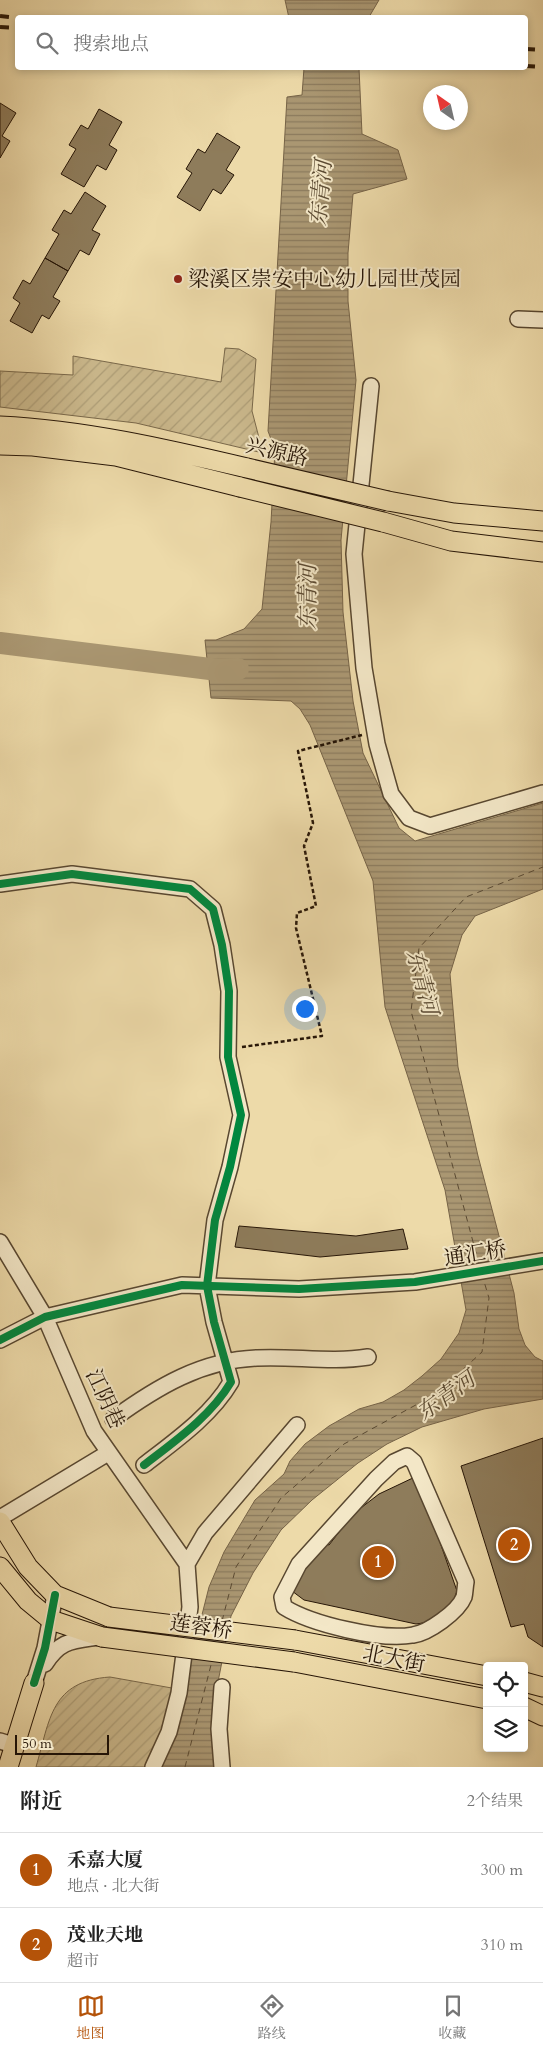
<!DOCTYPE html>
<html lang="zh">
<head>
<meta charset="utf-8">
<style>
	body { margin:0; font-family:Cardo,"Noto Serif SC",serif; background:#f2f2f2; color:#222 }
	.controls { position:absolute; right:15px; bottom:15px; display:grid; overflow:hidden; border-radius:5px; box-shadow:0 2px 8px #0003 }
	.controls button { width:45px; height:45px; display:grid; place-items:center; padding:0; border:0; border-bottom:1px solid #e0e0e0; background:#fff; color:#222; font:25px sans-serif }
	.compass { position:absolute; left:423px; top:85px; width:45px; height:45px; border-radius:50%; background:#fff; box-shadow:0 2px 8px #0003; rotate:326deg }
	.scale { position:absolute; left:15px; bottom:12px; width:94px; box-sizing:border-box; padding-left:5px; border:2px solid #271607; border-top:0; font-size:14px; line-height:18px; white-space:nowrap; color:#271607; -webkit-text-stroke:4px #f3e7c7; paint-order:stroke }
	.you { position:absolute; left:304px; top:1008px; width:18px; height:18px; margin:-12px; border:4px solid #fff; border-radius:50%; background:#1a73e8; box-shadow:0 0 0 8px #1a73e833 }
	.badge { display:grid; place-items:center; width:32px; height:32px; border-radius:50%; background:#b45309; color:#fff; font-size:16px; font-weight:700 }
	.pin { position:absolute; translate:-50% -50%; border:2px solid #fff; box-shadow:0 1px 5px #0006 }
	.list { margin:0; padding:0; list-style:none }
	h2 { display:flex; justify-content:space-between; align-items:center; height:65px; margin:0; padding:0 20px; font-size:21px }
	h2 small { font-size:16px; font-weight:400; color:#767676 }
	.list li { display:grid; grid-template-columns:32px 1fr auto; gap:15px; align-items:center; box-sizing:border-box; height:75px; padding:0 20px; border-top:1px solid #e0e0e0 }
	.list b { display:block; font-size:19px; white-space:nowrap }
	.list p { margin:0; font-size:16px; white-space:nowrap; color:#767676 }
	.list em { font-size:16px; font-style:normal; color:#767676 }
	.icon { flex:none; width:28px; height:28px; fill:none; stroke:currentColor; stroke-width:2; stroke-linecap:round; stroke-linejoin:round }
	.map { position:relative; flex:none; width:543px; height:1767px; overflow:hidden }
	.search { position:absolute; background:#fff; box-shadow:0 2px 8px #0003; left:15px; right:15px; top:15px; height:55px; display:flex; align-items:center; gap:12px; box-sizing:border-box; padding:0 18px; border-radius:5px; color:#767676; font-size:19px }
	.sheet { height:215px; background:#fff }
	nav { display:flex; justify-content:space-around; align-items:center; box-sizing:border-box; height:70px; border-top:1px solid #e0e0e0; background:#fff; font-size:14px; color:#767676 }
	nav a { display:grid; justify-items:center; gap:2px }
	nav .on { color:#b45309 }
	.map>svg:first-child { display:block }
</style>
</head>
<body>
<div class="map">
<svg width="543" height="1767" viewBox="0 0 543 1767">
	<defs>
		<pattern id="garden-furrows" width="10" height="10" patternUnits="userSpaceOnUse" patternTransform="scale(1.25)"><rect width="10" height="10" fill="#cbb98d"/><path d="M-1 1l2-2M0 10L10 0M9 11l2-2" fill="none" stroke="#ae9e78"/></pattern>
		<pattern id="water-rules" width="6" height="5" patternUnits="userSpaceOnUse" patternTransform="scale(1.25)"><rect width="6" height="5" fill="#aa9772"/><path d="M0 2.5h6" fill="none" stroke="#8a7a5c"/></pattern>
	</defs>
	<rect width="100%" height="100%" fill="#eddaa9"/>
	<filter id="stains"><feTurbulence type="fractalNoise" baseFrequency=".004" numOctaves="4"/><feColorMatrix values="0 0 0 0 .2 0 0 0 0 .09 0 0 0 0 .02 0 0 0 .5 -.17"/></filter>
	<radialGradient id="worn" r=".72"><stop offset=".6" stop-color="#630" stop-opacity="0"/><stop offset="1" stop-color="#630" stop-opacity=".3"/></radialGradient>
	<!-- garden -->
	<path fill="url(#garden-furrows)" stroke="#79684a" d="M225,348l14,1 17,10 -4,52 11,42 -127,-30 -136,-16v-36l73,4v-19l148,26z
		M110,1677l73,13 -23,77h-124c14,-48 15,-86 74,-90z"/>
	<!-- water -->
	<path fill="url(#water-rules)" stroke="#766347" d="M285,0h94l-10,17 -80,1z
		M304,68h55l3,66 36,16 9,29 -54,15 -5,59v48l8,79 -15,160 2,72 10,89 10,52 36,75 16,13 128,-38v86l-68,27 -13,19 -12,39 8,93 20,89 36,137 5,36 6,16 10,12 8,4v38l-59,10 -62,18 -35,17 -29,19 -46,37 -31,30 -28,43 -22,43 -16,81 -1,70h-54l23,-77 26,-103 15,-35 31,-52 29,-26 6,-13 15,-17 24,-18 30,-17 24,-7 21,-12 18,-14 19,-17 18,-26 7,-23 -21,-120 -60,-183 -12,-126 -63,-156 -10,-16 -9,-8 -80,-3 -6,-58h11l28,-11 18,-20 9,-87 4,-72 -7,-19 19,-334 15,-2z"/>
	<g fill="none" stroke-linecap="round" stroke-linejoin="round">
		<!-- river -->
		<path stroke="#aa9772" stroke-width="22" d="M0,643l218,27 20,-1"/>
		<!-- ferry -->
		<path stroke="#5b4a32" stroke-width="1" stroke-dasharray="6 5" stroke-linecap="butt" d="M479,1264l-68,-253 8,-63 47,-51 77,-30
			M222,1621l14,-54 45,-69 63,-54 92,-50 46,-42 7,-54 -6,-20
			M185,1767l27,-106"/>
	</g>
	<!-- building -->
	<path fill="#8e7c5b" stroke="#271607" d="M0,103l16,10 -14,23 8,5 -10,17z
		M99,109l23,13 -13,23 8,5 -11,20 -9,-5 -13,22 -23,-13 15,-25 -7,-4 12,-20 7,4z
		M217,133l23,14 -14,23 8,5 -13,19 -8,-5 -13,22 -23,-14 15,-24 -6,-4 12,-20 7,4z
		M85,192l21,14 -14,24 8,4 -11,21 -9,-5 -12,21 -23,-13 14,-24 -7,-4 12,-20 7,4z
		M45,258l23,13 -15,26 7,4 -11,18 -7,-4 -10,18 -22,-12 10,-18 -7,-5 10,-18 7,4z
		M239,1226l117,10 47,-7 5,20 -88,8 -85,-10z
		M543,1438v209l-15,-10 -4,-13 -13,3 -50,-161z
		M417,1476l40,115 -5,14 -22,17 -14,2 -112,-24 -12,-9 6,-13 26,-35 5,2 24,-31 26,-20z"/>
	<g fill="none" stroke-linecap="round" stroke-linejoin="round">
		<!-- minor casing -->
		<g stroke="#584730" stroke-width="18">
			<path id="minor" d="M518,319l25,1
				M371,386l-17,168 10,114 13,76 14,50 18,24 21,8 113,-33
				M0,884l72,-10 118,15 23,20 9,36 7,46 -1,66 13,58 -11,52 -15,53 -8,66 7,36 17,60c-20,34 -56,59 -87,83
				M0,1242l45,75 49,114 93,133
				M0,1340l45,-23 137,-32 117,4 116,-7 128,-21
				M113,1419c44,-32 89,-59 144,-61 37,-2 74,5 111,-1
				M407,1456l7,6 52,120c-1,5 -1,11 -2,15 -6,15 -36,36 -51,38 -32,6 -102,-11 -129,-28l-2,-10 17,-33 77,-85 18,-17z
				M0,1518l108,-65
				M45,1664c15,-24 27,-23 54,-27
				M34,1683l11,-35 10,-53
				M0,1741l16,5
				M153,1767l16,-35 10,-39 11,-86 -3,-43 18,-31 92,-108
				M222,1767l-3,-38 3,-42"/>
		</g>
		<!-- major casing -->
		<g stroke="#271607" stroke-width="21">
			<path id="major" d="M0,426c84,4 166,23 247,42
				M0,445l33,1 83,10 124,31
				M388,501l66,12 89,8
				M383,522l68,19 92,11
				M0,1522l28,45 27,28 54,22
				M0,1567l28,34 23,19 51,17
				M295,1640l192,36
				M294,1662l193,37
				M524,1682l19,5
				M524,1707l19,9
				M8,1767l26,-84"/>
		</g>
		<!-- path -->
		<path stroke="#271607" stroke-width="2.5" stroke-dasharray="4 2.5" stroke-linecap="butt" d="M242,1047l80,-11 -26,-108 1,-15 19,-7 -12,-60 9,-23 -15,-72 64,-16"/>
		<!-- minor -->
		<use href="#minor" stroke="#f3e7c7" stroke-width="15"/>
		<!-- major -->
		<use href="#major" stroke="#eddaa9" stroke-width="19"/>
		<!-- rail -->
		<path stroke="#271607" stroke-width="4" stroke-dasharray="9 9" stroke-linecap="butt" d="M0,16l18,2
			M0,27l18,1
			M526,49l17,1
			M526,66l17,1"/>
		<!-- major-bridge casing -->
		<g stroke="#271607" stroke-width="21" stroke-linecap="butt">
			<path id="major-bridge" d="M247,468l141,33
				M240,487l143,35
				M109,1617l186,23
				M102,1637l192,25"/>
		</g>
		<!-- major-bridge -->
		<use href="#major-bridge" stroke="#eddaa9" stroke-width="19"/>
		<!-- cycleway casing -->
		<g stroke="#f3e7c7" stroke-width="11">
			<path id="cycleway" d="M0,884l72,-10 118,15 23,20 9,36 7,46 -1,66 13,58 -11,52 -15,53 -8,66 7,36 17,60c-20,34 -56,59 -87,83
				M0,1340l45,-23 137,-32 117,4 116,-7 128,-21
				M34,1683l11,-35 10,-53"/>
		</g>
		<!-- cycleway -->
		<use href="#cycleway" stroke="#00873e" stroke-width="8"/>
	</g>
	<!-- markers -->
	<circle fill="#8f2418" stroke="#f3e7c7" stroke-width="2" cx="178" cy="279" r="5"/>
	<g text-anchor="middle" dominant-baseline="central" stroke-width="4" stroke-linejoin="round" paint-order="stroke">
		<!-- poi labels -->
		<g font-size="21" fill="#271607" stroke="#f3e7c7" text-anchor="start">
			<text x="188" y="279">梁溪区崇安中心幼儿园世茂园</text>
		</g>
		<!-- street labels -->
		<g font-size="21" fill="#271607" stroke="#f3e7c7">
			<text transform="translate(277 452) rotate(13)">兴源路</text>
			<text transform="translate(475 1254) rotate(-9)">通汇桥</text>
			<text transform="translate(105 1399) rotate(65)">江阴巷</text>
			<text transform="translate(201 1627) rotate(8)">莲蓉桥</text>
			<text transform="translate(394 1659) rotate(11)">北大街</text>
		</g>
		<!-- water labels -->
		<g font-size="22" font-style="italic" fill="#5b4a32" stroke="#f3e7c7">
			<text transform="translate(321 193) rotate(-85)">东青河</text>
			<text transform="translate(308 597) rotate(-90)">东青河</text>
			<text transform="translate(422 982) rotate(75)">东青河</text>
			<text transform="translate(446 1396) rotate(-36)">东青河</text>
		</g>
	</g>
	<rect width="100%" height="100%" filter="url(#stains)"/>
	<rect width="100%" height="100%" fill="url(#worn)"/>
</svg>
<div class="controls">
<button><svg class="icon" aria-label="locate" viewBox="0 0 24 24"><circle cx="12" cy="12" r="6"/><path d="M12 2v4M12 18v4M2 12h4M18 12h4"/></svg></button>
<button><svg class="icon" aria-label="layers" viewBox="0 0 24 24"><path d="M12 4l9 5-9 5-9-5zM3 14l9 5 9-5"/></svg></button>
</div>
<svg class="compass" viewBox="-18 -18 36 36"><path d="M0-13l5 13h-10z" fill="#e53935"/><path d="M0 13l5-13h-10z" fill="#767676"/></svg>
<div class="scale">50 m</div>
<div class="you"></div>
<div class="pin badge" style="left:378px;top:1562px">1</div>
<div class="pin badge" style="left:514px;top:1545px">2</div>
<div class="search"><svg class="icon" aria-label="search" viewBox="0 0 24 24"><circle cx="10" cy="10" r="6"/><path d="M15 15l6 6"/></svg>搜索地点</div>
</div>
<section class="sheet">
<h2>附近<small>2个结果</small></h2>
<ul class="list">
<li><span class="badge">1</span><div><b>禾嘉大厦</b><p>地点 · 北大街</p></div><em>300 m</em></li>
<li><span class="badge">2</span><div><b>茂业天地</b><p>超市</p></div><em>310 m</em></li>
</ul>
</section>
<nav>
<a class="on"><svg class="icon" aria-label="map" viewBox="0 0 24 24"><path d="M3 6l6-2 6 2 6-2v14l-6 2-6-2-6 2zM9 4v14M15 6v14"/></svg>地图</a>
<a><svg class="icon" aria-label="directions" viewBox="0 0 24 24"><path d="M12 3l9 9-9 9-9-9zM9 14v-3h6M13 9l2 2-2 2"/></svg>路线</a>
<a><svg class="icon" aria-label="saved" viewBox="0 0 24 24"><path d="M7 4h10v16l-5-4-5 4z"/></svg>收藏</a>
</nav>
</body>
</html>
